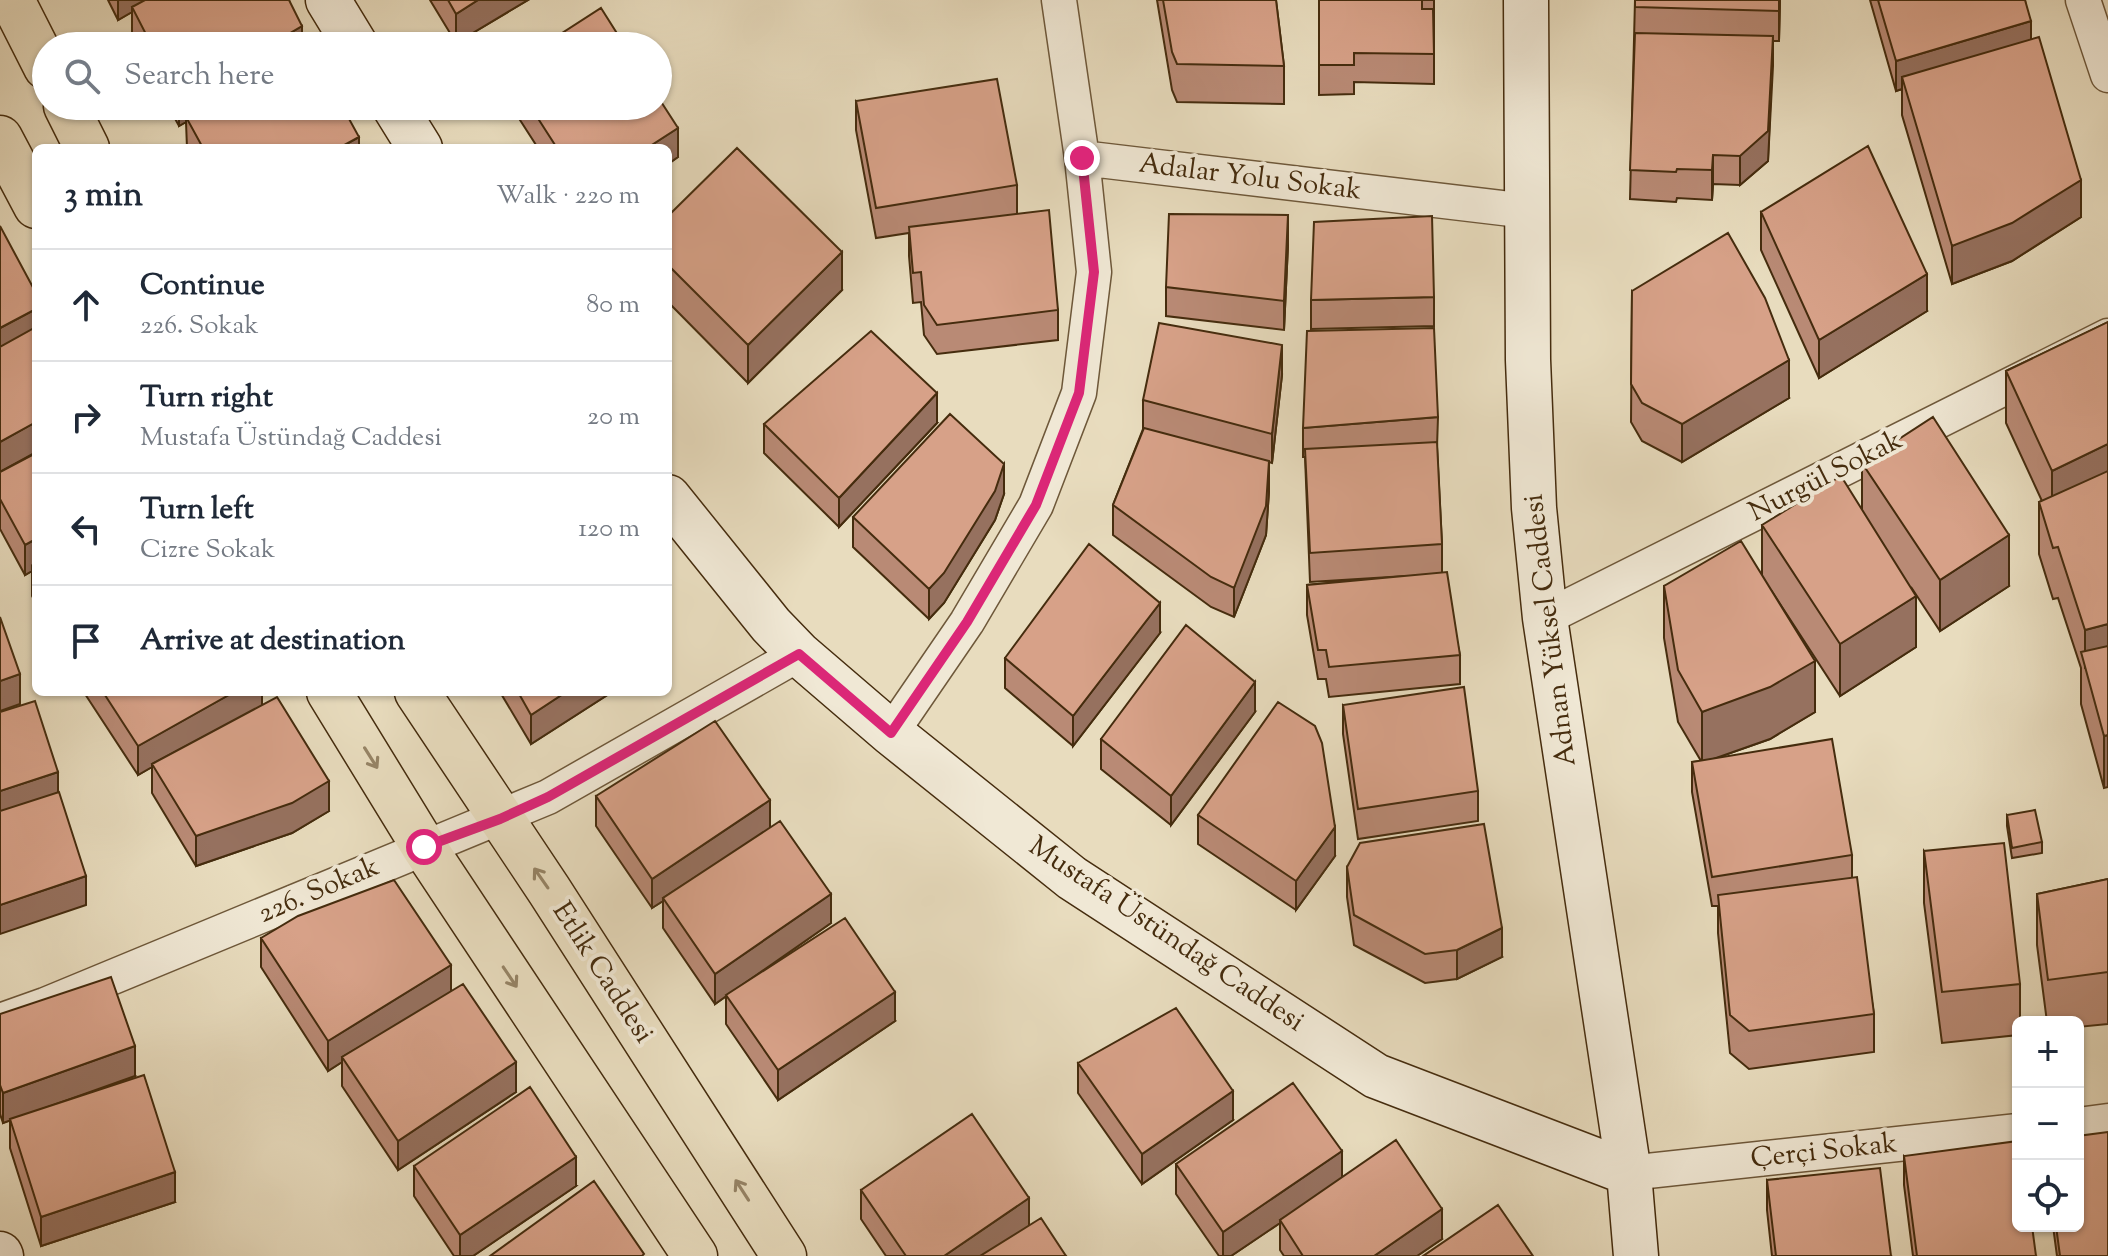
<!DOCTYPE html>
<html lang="en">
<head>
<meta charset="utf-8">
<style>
	body { margin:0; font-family:"Sorts Mill Goudy",serif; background:#f2f2f3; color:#1f2937 }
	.controls { position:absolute; right:24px; bottom:24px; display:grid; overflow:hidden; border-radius:12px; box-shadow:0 2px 6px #0004 }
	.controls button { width:72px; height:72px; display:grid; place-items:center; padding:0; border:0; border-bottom:2px solid #e0e1e3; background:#fff; color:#1f2937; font:40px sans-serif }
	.stop { position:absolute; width:24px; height:24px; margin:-18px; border:6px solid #db2777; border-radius:50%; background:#fff }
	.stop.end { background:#db2777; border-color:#fff; box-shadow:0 2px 8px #0008 }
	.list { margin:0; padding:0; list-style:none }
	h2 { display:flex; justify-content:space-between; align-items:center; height:104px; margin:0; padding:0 32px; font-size:34px }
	h2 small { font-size:26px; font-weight:400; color:#747a83 }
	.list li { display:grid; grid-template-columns:52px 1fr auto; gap:24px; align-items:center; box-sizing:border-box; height:112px; padding:0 32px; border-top:2px solid #e0e1e3 }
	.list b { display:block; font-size:30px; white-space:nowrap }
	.list p { margin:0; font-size:26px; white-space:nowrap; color:#747a83 }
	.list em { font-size:26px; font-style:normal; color:#747a83 }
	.icon { flex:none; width:44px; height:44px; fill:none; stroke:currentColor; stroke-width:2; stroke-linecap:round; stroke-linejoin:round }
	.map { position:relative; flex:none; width:2108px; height:1256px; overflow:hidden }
	.search { position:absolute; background:#fff; box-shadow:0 2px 6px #0004; left:32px; top:32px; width:640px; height:88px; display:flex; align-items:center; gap:20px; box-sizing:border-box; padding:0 28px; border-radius:44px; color:#747a83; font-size:30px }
	.panel { position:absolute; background:#fff; box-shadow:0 2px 6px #0004; left:32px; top:144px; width:640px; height:552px; border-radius:12px }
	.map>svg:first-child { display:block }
</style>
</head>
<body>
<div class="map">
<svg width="2108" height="1256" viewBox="0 0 2108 1256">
	<rect width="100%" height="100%" fill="#e8dcbe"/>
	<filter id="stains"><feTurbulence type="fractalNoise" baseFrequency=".0025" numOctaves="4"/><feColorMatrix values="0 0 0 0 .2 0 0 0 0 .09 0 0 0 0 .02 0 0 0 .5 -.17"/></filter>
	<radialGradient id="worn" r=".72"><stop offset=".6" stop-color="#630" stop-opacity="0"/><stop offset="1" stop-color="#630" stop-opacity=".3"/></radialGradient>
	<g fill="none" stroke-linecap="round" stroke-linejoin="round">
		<!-- street casing -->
		<g stroke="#6e583a" stroke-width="37">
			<path id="street" d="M1059,0l23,158 446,53
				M2083,0l25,75
				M1545,618l563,-282
				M891,733l76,-111 69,-117 43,-112 15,-121 -12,-114
				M0,1021l45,-16 503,-208 251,-143
				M2078,1125l30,-4
				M1629,1173l389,-42"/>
		</g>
		<!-- secondary casing -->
		<g stroke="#452c0e" stroke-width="47">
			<path id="secondary" d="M328,0l28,46
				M1526,0l2,360 6,148 11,110 84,555 7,83
				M394,106l26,42
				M668,497l103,128 28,29 92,79 181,145 304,198 253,97
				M0,1254l1,2"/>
		</g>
		<!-- primary casing -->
		<g stroke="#452c0e" stroke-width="47">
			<path id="primary" d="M12,0l34,67
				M66,106l21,42
				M0,138l36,68
				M329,692l95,155 271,409
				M417,692l132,198 235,366"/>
		</g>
		<!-- street -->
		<use href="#street" stroke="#f0e8d5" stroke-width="34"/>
		<!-- secondary -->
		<use href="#secondary" stroke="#f0e8d5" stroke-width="44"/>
		<!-- primary -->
		<use href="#primary" stroke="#e8dcbe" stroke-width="44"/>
	</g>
	<!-- wall -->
	<path fill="#b98a75" stroke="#452c0e" stroke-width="2" d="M108,0h181l13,46h-165l-5,-9v-25l-14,8z
		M430,0h98l-72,43z
		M1157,0h119l8,66v38l-107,-2 -5,-12z
		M1319,0h115v84l-80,-2v12l-35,1z
		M1635,0h145l-1,41h-6l-5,120 -28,24 -27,-1 -1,16 -35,-2 -1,4 -46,-3z
		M1870,0h155l6,40 50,177 -69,44 -60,23 -50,-169v-26l-6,2z
		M856,101l161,84v29l41,96v30l-121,14 -13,-19 -3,-33 -8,1 -4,-47v-23l-33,5 -20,-108z
		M168,106h174l17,42h-172l-1,-26 -7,4z
		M511,106h147l20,51 -10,7v-16h-130z
		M1761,212l166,99 -108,67 -58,-128z
		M668,216l174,74 -94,93 -80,-81z
		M1288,245l-4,85 -118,-14v-29z
		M1632,291l157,107 -107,64 -40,-21 -11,-19z
		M1434,297v29l-123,3v-29z
		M2108,322l-4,466 -23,-84v-36l-23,-70 -5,1 -14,-45v-52l3,-1 -36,-78v-52z
		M1282,375l-10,88 -3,-1v29l-3,44 -32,82 -23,-10 -98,-72v-30l30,-76v-29z
		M1438,417l-1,30 5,97v28l18,83v29l-131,13 -3,-18h-8l-11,-64v-30l99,-9 -96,6 -5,-125h-2v-29z
		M937,423l-98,104 -75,-74v-29z
		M36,453v150l-4,-7v-25l-7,4 -25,-46v-57z
		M1862,463l147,123 -69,45 -29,-44 5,60 -76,49 -69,-106 44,122 -45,27 -54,19 136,97v23l22,136v38l-125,17 -19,-16 -12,-120v-27h-6l-20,-114v-30l9,-1 -23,-39 -14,-84v-52l98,-10v-51l100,-16z
		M1004,494l-9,26 -51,83 -15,16 -76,-72v-30z
		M1160,633l-87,113 -68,-58v-30z
		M85,692h177v12l67,107 -37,22 -96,33 -44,-73v-26l-14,8 -53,-81z
		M500,692h112l-81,52z
		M1343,705l135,86v30l-120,18 -15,-105z
		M1255,712l-84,113 -70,-56v-30z
		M596,796l174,32 61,95 -75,52 139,46 -117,79 -52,-76v-28l-11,8 -52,-76v-27l-11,7 -56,-82z
		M1198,815l137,41 -39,54 -98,-66z
		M2007,815l35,27v11l-30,5 -5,-32z
		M1924,851l96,133v38h-2v13l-76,8 -18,-140z
		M1347,867l155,90 -45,22 -32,4 -71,-38 -7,-48z
		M2108,879v145l-30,3v-5h-31l-10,-77v-51z
		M261,938l190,54 65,100 -118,78 -56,-84v-24l-14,9 -67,-104z
		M0,1014l135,62 -67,24 107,102 -134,44 -31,-98v-28l-7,3 -3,-9z
		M1078,1063l155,57 -91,64 -64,-91z
		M1904,1156l132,100h-123l-9,-71z
		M1176,1164l166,14 100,61 -25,17h-133l-4,-6v-27l-49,33h-12l-43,-62z
		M414,1166l162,20 -103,70h-19l-40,-60z
		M1767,1180l124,76h-119l-5,-46z
		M861,1190l168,35 37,31h-180l-25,-37z
		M2053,1226h25l30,30h-51z"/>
	<!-- shaded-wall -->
	<path fill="#96715f" stroke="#452c0e" stroke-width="2" d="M118,0h36l-22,7v5l-14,8z
		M478,0h50l-72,43v-29z
		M1779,0h1l-1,41z
		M2031,21v29l-129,27v12l-6,2v-30z
		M302,26v20h-34z
		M1773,36v30l-5,95 -28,24v-29z
		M179,106h35l-28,11v5l-7,4z
		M678,128v29l-10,7v-16h-21z
		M359,137v11h-20z
		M1713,155v29l-1,16v-30z
		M2081,180v37l-69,44 -60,23v-38z
		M1288,215v30l-4,85v-29z
		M842,252v38l-94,93v-38z
		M1927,274v37l-108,67v-38z
		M36,309v29l-36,20v-30z
		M1282,345v30l-10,88v-29z
		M1789,360v38l-107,64v-38z
		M937,393v30l-98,104v-29z
		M36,422v30l-36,20v-30z
		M2108,444v51l-56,27v-51z
		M1269,461v30l-3,44 -32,82v-29z
		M1004,464v30l-9,26 -51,83 -15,16v-30z
		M2009,535v51l-69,45v-51z
		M36,539v30l-4,-3v5l-7,4v-30z
		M1916,596v51l-76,49v-52z
		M1160,603v30l-87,113v-30z
		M2108,624v51l-23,-7v-38z
		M1815,661v51l-45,27 -68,24v-51z
		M20,674v30l-20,7v-30z
		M1255,682v30l-84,113v-29z
		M234,692h28v14l-110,58v3l-14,8v-29z
		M566,692h46l-81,52v-29z
		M2108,735v52l-4,1v-52z
		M58,772v30l-58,18v-29z
		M329,781v30l-37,22 -96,33v-30z
		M770,800v29l-107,69v3l-11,7v-29z
		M1335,827v29l-39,54v-29z
		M86,876v29l-86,29v-29z
		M831,894v29l-116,81v-30z
		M1502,928v29l-45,22v-29z
		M451,965v29l-109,63v5l-14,9v-30z
		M895,992v29l-117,79v-30z
		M135,1046v30l-132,47v-30z
		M516,1062v30l-118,78v-29z
		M1233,1091v29l-91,64v-30z
		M1342,1151v30l-62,39v3l-49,33h-8v-24z
		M576,1157v29l-103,70h-13v-21z
		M175,1172v30l-134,44v-29z
		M1029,1198v29l-42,29h-43z
		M1442,1209v30l-25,17h-43z"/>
	<!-- building -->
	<path fill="#d7a188" stroke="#452c0e" stroke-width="2" d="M145,0h144l13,26 -34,20h-116l-20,-39z
		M448,0h30l-22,14z
		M1163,0h113l8,66 -107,-2 -5,-12z
		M1319,0h103v9h11l1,45 -80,-1v12h-35z
		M1635,0h144v11l-144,-4z
		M1878,0h147l6,21 -135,40z
		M601,8l24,38h-83z
		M1635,33l138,3 -5,95 -28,25 -27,-1 -1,15 -35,-1 -1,3 -46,-2z
		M2039,37l42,143 -69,43 -60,23 -50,-169z
		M997,79l20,106 -141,23 -20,-107z
		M658,97l20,31 -31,20h-90l-27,-42h128z
		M205,106h137l17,31 -20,11h-136l-17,-31z
		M1868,146l59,128 -108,66 -58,-128z
		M737,148l105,104 -94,93 -80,-80v-49z
		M1049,210l9,100 -121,15 -13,-20 -3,-33 -8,1 -4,-46z
		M1169,214l119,1 -4,86 -118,-14z
		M1432,216l2,81 -123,3 3,-78z
		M0,226l36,67v16l-36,19z
		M1728,233l37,65 24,62 -107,64 -40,-21 -11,-19 1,-93z
		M2108,322v122l-56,27 -46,-100z
		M1159,323l123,22 -10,89 -129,-34z
		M36,327v95l-36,20v-95z
		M1434,328l4,89 -135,11 4,-97z
		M871,331l66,62 -98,105 -75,-74z
		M950,414l54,50 -9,27 -51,82 -15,16 -76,-72z
		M1933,417l76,118 -69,45 -78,-117z
		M1144,428l125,33 -3,45 -32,82 -23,-11 -98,-72z
		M1437,442l5,102 -132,9 -5,-104z
		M36,453v86l-11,6 -25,-46v-27z
		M2108,471v153l-23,6 -27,-83 -5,1 -14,-46z
		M1841,476l75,120 -76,48 -78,-119z
		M1741,541l74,120 -45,26 -68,25 -24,-42 -14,-84z
		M1089,544l71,59 -87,113 -68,-58z
		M1447,572l13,83 -131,12 -3,-17h-8l-11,-65z
		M0,617l20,57 -20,7z
		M1186,625l69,57 -84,114 -70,-57z
		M2108,646v89l-4,1 -23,-84z
		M1464,687l14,104 -120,18 -15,-104z
		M103,692h131l-96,54z
		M518,692h48l-35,23z
		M277,697l52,84 -37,22 -96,33 -44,-72z
		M35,701l23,71 -58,19v-79z
		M1278,702l37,24 7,17 13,84 -39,54 -98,-66z
		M715,721l55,79 -118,79 -56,-83z
		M1832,739l20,116 -140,22 -20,-115z
		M59,792l27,84 -86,29v-94z
		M2035,810l7,32 -30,6 -5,-33z
		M780,821l51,73 -116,80 -52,-76z
		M1484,824l18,104 -45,22 -32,4 -71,-39 -7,-48 13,-24z
		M2004,843l16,141 -78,8 -18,-141z
		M1857,877l17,137 -125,17 -19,-16 -12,-120z
		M2108,879v93l-60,8 -11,-86z
		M394,880l57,85 -123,76 -67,-103 37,-22z
		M845,918l50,74 -117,78 -52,-75z
		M111,977l24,69 -132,47 -3,-8v-71z
		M463,984l53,78 -118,79 -56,-84z
		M1176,1008l57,83 -91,63 -64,-91z
		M144,1075l31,97 -134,45 -31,-98z
		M1293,1083l49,68 -119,81 -47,-68z
		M530,1087l46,70 -116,78 -46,-69z
		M972,1114l57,84 -85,58h-38l-45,-66z
		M2108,1132v124h-48l-4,-30h22v-90z
		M1396,1140l46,69 -68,47h-71l-23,-36z
		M2018,1141v85h14l4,30h-119l-13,-100z
		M1880,1168l11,88h-115l-9,-76z
		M594,1181l50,73 -2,2h-152z
		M1498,1205l35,51h-110z
		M1041,1218l25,38h-86z"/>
	<!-- one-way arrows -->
	<defs><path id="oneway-shaft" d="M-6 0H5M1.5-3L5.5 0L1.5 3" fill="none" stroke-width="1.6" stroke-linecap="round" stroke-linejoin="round" transform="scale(2)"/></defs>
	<g stroke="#968466">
		<use href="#oneway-shaft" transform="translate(371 758) rotate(58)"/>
		<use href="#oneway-shaft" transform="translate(541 878) rotate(-125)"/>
		<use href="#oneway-shaft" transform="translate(510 977) rotate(56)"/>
		<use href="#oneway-shaft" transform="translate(742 1190) rotate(-123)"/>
	</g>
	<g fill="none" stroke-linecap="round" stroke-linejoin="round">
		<!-- route -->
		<path stroke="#db2777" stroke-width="10" d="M424,847l76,-28 48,-22 251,-143 92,79 76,-111 69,-117 43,-112 15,-121 -12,-114"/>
	</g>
	<g text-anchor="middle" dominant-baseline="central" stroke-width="8" stroke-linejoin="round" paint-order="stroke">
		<!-- street labels -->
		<g font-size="28" fill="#452c0e" stroke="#f0e8d5">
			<text transform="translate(1250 178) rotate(7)">Adalar Yolu Sokak</text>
			<text transform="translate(1826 477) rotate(-27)">Nurgül Sokak</text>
			<text transform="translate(1551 630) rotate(-97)">Adnan Yüksel Caddesi</text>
			<text transform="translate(319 891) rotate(-23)">226. Sokak</text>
			<text transform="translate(1166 935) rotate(34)">Mustafa Üstündağ Caddesi</text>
			<text transform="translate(602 973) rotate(57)">Etlik Caddesi</text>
			<text transform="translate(1824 1152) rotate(-6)">Çerçi Sokak</text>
		</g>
	</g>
	<rect width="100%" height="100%" filter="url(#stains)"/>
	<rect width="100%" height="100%" fill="url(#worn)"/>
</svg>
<div class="controls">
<button>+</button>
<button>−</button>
<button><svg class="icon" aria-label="locate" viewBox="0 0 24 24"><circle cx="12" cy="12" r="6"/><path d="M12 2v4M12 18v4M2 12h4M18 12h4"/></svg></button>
</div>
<div class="stop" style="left:424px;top:847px"></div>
<div class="stop end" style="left:1082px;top:158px"></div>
<div class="search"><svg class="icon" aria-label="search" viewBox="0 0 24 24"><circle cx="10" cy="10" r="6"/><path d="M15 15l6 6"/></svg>Search here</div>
<section class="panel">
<h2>3 min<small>Walk · 220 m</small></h2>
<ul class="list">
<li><svg class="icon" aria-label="ahead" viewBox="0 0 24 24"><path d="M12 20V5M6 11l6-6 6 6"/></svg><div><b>Continue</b><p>226. Sokak</p></div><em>80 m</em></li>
<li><svg class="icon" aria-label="right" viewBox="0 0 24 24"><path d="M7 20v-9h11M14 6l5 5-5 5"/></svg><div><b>Turn right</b><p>Mustafa Üstündağ Caddesi</p></div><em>20 m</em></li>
<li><svg class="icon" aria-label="left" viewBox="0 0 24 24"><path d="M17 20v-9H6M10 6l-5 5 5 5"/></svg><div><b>Turn left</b><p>Cizre Sokak</p></div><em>120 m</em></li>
<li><svg class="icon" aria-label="arrive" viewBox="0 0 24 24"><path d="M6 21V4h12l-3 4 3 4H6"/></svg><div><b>Arrive at destination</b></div></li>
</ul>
</section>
</div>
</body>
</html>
